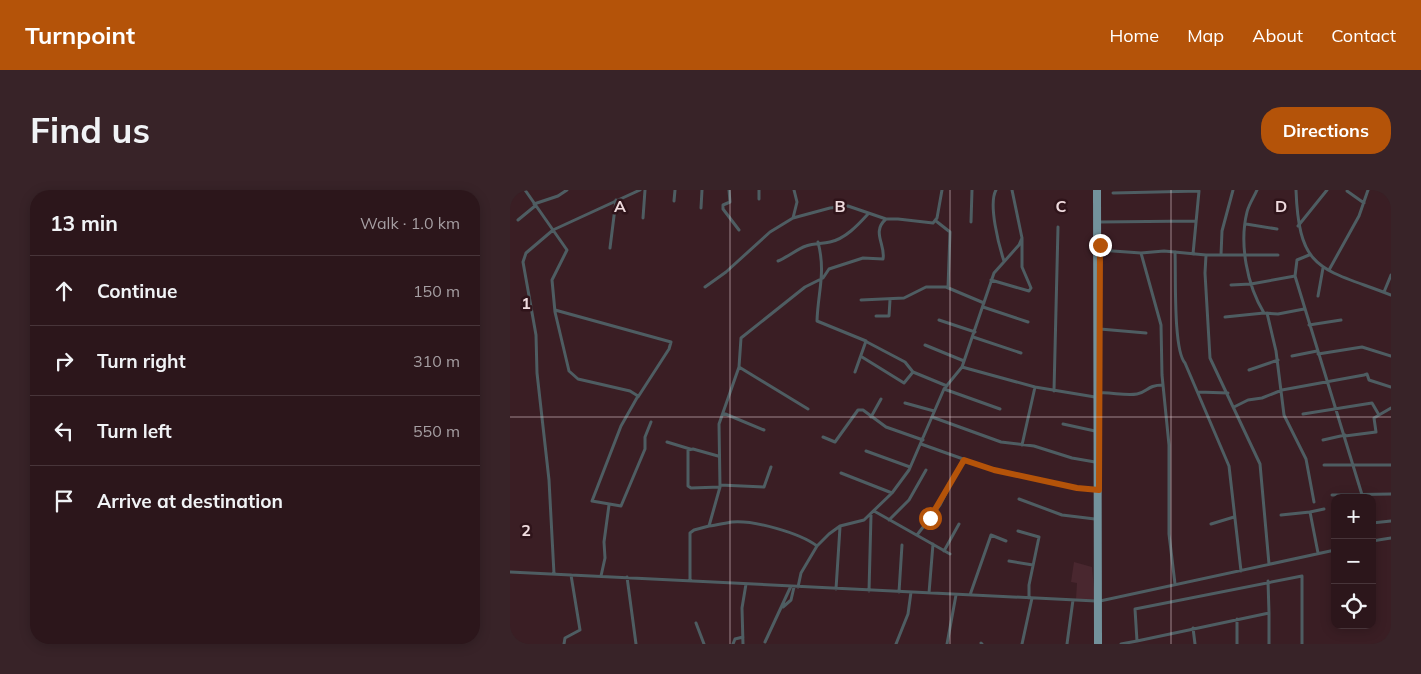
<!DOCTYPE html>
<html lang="en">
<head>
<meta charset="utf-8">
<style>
	body { margin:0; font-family:Mulish,sans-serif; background:#382328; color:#f1f3f6 }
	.controls { position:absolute; right:15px; bottom:15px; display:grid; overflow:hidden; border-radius:10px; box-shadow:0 2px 12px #0003 }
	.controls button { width:45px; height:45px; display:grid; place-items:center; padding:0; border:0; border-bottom:1px solid #48353a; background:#2c161b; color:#f1f3f6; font:25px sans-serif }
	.stop { position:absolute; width:15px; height:15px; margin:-11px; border:4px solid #b45309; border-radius:50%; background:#fff }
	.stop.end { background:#b45309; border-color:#fff; box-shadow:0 1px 5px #0008 }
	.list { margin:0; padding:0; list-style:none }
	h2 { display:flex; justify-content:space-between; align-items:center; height:65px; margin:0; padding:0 20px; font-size:21px }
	h2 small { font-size:16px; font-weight:400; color:#a69fa3 }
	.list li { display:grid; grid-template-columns:32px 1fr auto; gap:15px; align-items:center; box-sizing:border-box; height:70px; padding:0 20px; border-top:1px solid #48353a }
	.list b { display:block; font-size:19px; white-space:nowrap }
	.list em { font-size:16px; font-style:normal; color:#a69fa3 }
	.icon { flex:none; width:28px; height:28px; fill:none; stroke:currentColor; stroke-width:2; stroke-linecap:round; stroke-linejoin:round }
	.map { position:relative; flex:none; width:881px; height:454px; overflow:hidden; border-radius:20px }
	header { display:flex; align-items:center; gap:30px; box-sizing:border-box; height:70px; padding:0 25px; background:#b45309; color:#fff }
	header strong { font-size:24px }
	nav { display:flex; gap:28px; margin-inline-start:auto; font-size:18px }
	.intro { display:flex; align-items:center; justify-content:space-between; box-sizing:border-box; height:120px; padding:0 30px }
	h1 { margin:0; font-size:35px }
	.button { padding:12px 22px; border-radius:20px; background:#b45309; color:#fff; font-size:18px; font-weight:700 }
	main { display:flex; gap:30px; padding:0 30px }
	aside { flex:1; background:#2c161b; border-radius:20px; box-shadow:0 2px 12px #0003 }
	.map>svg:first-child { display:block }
</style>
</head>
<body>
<header>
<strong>Turnpoint</strong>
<nav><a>Home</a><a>Map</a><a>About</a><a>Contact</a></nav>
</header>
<div class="intro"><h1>Find us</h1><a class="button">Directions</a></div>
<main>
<aside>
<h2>13 min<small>Walk · 1.0 km</small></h2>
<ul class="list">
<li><svg class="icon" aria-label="ahead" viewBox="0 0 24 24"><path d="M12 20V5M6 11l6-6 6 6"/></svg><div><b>Continue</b></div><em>150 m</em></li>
<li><svg class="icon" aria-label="right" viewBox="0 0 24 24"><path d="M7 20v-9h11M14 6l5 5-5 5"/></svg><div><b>Turn right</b></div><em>310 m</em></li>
<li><svg class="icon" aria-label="left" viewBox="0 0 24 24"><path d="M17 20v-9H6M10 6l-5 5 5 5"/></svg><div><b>Turn left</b></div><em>550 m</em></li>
<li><svg class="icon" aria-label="arrive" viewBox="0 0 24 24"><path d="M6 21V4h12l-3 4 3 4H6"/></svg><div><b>Arrive at destination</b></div></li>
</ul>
</aside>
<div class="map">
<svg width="881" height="454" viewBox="0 0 881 454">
	<rect width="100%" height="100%" fill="#3a1e24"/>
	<!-- built -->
	<path fill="#49272f" d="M564,372l18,5 3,33 -19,-1 1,-16 -6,-1z"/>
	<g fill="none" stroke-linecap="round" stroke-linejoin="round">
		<!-- minor -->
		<path stroke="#4e5d62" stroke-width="3" d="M15,0l28,40 -27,23 -3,9 13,73 1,38 12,107 5,94
			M130,0l-87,40 14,20 -15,30 3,32 14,59 9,8 52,12 8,5 -17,30 -29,75 29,5 24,-57v-12l6,-15
			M219,0l1,12 -7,3v4l16,21
			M249,0v9
			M486,0c-8,14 3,56 8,71
			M747,0c-3,7 -8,14 -10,22 -8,32 0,73 17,101l14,1 26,-5
			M786,0c3,83 26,78 95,105
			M837,1l17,12
			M603,3l86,-2
			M164,11l1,-11
			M24,14l24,-8 9,-6
			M191,18l1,-18
			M133,28l2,-28
			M283,28l4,-16 -3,-12
			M8,30l17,-14
			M426,31l14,11 -2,56
			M461,32l1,-32
			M590,32l95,-1
			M736,34l31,5
			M788,36l29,-36
			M308,52c8,31 0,49 -1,79l49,20 -11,31
			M100,58l6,-48
			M589,60l42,3 23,-2 42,4h72
			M665,62c1,21 -2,98 10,111l44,103 12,105
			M631,63l20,72 1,50 7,70v89l6,50
			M683,64l6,-63
			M696,65l-1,18 5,85 50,106 9,100
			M711,65l1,-24 11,-41
			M799,65l-12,5 -2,16 68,222
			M268,71c10,-4 19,-12 28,-15 8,-3 16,-2 24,-4 15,-3 28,-17 38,-28
			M819,80l30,-54 9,-26
			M481,90l38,11 2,-3 -9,-21v-29l-10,-48
			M721,95l20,-1 44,-8
			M195,97l21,-15 44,-40 23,-14 37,-10 18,-2 38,13h12l35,4 4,-5 5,-28
			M874,102l7,-17
			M808,106l5,-28
			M351,110l43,-2 22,-11h20l38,16
			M473,117l45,15
			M45,120l116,32 -2,7 -31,48
			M757,123l9,38 8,64 22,44 8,43
			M366,126h13l1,-16
			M715,127l39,-4
			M429,130l36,12
			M799,135l32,-5
			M590,139l46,4
			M463,147l48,16
			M357,152l38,20 8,10
			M415,155l39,16
			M808,164l44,-7 29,9
			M782,166l25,-5
			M352,167l42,26 9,-11 34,14
			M229,177l69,42
			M452,177l73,20 60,10
			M739,180l29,-10
			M434,199l56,20
			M544,201l4,-164
			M688,202l30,1
			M590,203c11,-1 25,3 37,1 11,-2 10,-9 26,-9
			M395,213l29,8
			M724,217l14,-7 14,-2 20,-8 82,-15 3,-1 2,6 22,7
			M213,223l41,17
			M793,224l69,-11 7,12 12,-7
			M361,227l10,-18
			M422,227l69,25 33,4 38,12 23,4
			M553,234l32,7
			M835,246l31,-4 -2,-14 5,-3
			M313,247l12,5 23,-32h5l23,17 37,13
			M813,250l22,-5
			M157,252l23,7
			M411,254l73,26 83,18 21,2
			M512,255l13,-58
			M356,261l44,16
			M208,266l-25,-7 -5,1v36l3,2 29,-1
			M814,275h67
			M331,283l51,20
			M210,295l44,2 7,-20
			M822,305l59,-1
			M509,309l43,16 33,4
			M364,321l76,43
			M800,322l14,-3
			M771,325l29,-3 8,41
			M379,330l20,-20 17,-30
			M862,333l19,-2
			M701,334l23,-7
			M199,336c8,-1 16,-3 23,-4 22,-2 68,11 85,24
			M508,341l21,6 -10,48v13
			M862,343l3,8
			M407,345l23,-30 23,-46
			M862,351l19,-3
			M434,361l15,-27
			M499,371l24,4
			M0,382l586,29
			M91,386l4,-18 -1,-16 5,-37
			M117,387l9,67
			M180,391v-48l4,-3 15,-4 11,-39 -1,-63 20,-57 2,-29 64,-51 18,-9 6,-9 34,-11 20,1c3,-14 -12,-27 3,-40
			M758,391l1,32
			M288,397l3,-14 16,-27 12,-12 11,-8 24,-6 28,-27 17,-23 35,-81 18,-22 32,-94 25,-28 3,-7
			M326,399l4,-62
			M359,401l2,-76
			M389,402l3,-47
			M419,403l4,-49
			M460,405l21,-60 15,6
			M590,411l235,-51
			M273,417l8,-7 3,-13
			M727,429v25
			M186,433l8,21
			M683,438l2,16
			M255,452l26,-56
			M471,453l1,1
			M54,454l1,-6 15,-8 -9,-55
			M223,454l2,-5 8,-2
			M233,454l-1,-36 4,-24
			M386,454l12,-30 3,-22
			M437,454l9,-49
			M512,454l10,-46
			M557,454l6,-44
			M611,454l16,-3
			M759,454v-31l-132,28 -2,-32 167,-33v68"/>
		<!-- major -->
		<path stroke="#73929c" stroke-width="4" d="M585,0l1,454
			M589,0l1,454"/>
	</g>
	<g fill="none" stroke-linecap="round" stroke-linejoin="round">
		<!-- route -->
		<path stroke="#b45309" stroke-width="6" d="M420,328l34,-58 30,10 83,18 22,2 1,-245"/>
	</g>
	<!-- grid -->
	<path fill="none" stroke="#efdbde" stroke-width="1" stroke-opacity="0.55" d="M220,0v454M440,0v454M661,0v454M0,227h881"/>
	<g font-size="16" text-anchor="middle" font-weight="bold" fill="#efdbde" stroke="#2f141a" stroke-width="5" stroke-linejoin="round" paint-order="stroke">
		<text x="110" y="22">A</text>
		<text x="330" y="22">B</text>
		<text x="551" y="22">C</text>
		<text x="771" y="22">D</text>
		<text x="16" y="119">1</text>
		<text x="16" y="346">2</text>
	</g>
</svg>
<div class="controls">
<button>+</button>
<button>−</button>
<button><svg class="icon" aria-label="locate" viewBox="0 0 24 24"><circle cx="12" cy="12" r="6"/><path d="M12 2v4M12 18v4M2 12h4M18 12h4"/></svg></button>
</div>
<div class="stop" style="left:420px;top:328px"></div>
<div class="stop end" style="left:590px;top:55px"></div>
</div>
</main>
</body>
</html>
